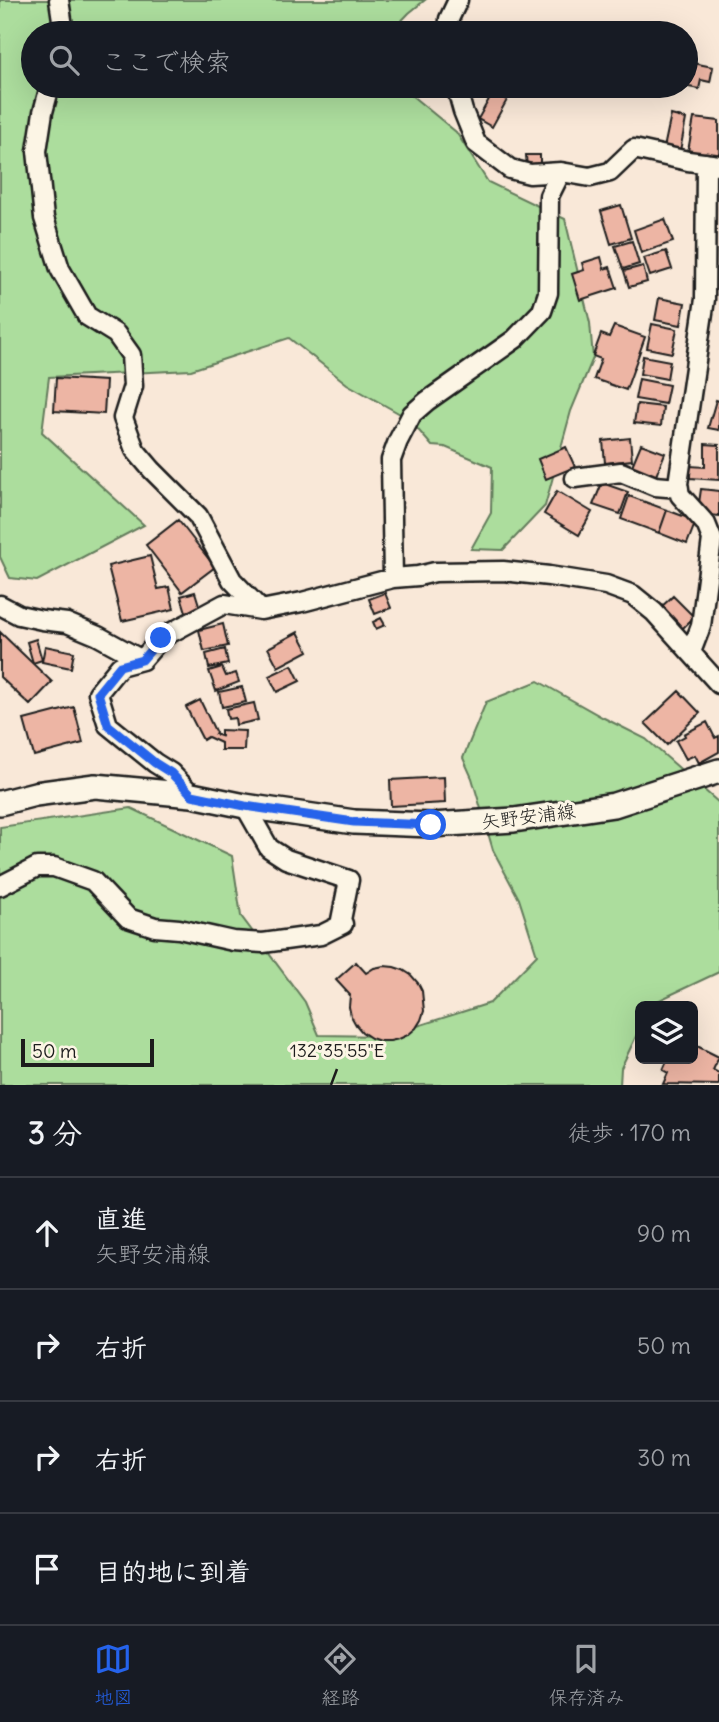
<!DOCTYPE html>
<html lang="ja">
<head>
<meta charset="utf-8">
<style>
	body { margin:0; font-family:Delius,"Klee One",sans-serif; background:#242831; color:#f1f3f6 }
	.controls { position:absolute; right:21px; bottom:21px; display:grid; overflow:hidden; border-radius:10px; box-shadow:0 7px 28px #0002 }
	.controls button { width:63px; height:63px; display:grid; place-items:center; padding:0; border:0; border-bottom:2px solid #363941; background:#171b24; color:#f1f3f6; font:35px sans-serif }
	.scale { position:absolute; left:21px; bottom:18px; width:133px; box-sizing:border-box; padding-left:7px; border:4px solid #1c1c1c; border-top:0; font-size:19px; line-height:24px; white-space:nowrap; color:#1c1c1c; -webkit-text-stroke:5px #fcf5e5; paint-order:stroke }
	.stop { position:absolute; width:21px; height:21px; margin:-16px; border:5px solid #2563eb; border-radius:50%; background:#fff }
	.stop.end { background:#2563eb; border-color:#fff; box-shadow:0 2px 7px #0008 }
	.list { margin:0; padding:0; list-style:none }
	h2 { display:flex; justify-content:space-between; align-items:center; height:91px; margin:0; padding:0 28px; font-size:30px }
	h2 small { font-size:23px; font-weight:400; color:#9ea1a6 }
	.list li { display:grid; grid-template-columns:46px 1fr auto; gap:21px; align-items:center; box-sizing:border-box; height:112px; padding:0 28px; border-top:2px solid #363941 }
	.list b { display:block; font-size:26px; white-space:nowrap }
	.list p { margin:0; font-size:23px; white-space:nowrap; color:#9ea1a6 }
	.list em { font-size:23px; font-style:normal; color:#9ea1a6 }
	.icon { flex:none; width:38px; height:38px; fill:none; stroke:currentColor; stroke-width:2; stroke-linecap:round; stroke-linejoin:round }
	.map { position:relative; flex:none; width:719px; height:1085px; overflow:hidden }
	.search { position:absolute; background:#171b24; box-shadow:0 7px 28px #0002; left:21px; right:21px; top:21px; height:77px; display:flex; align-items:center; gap:18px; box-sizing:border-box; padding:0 24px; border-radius:38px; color:#9ea1a6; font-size:26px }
	.sheet { height:539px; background:#171b24 }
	nav { display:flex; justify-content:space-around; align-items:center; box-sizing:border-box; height:98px; border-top:2px solid #363941; background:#171b24; font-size:19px; color:#9ea1a6 }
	nav a { display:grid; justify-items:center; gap:4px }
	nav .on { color:#2563eb }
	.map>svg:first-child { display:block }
</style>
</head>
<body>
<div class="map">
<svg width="719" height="1085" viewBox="0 0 719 1085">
	<rect width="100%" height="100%" fill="#f9e8d8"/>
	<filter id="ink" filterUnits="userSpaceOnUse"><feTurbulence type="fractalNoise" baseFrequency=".0143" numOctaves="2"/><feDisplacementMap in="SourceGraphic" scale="14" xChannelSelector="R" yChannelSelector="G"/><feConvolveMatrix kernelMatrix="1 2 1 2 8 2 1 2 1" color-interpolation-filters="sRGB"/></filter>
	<g filter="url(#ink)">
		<!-- green -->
		<path fill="#acdd9d" stroke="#647c5c" stroke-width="2" d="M0,0h425l-16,13 -19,20h-357v53h360l18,9 45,37 32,50 77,37 25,104 3,35 -22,53 -26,95 -42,44 -32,-1 20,-36 1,-46 -47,-20 -13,-1 -23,-27 -62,-35 -58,-46 -98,32 -142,7 -7,55 102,93 -107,56 -27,-3 -10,-21z
			M538,681l64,36 44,22 73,64v169l-66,31 -2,3h-11v22l-19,40 -1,17h-620v-258l131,-19 101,48 9,60 64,86 14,33 67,1 104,-33 47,-48 -18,-56 -26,-49 -21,-72 -9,-20 23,-56z"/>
		<!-- building -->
		<path fill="#edb5a4" stroke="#1c1c1c" stroke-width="2" d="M688,62l25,5 -3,15 -9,-2 -2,9 -15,-3h2z
			M493,92l14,8 -15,27 -14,-8z
			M671,115l15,4 -6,32 -16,-3z
			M694,118l25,3v35l-31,-5z
			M526,155h14v13l-13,1z
			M621,205l10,33 -20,6 -10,-33z
			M665,219l8,23 -32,11 -7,-23z
			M632,241l7,23 -16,5 -8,-23z
			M666,251l6,18 -22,7 -6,-18z
			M601,257l3,12 6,-2 7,21 -37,12 -8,-26 12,-4 -2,-7z
			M643,266l4,16 -18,5 -5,-16z
			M659,298l26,5 -4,22 -26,-5z
			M652,324l25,5 -5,24 -25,-5z
			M614,326l31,11 -19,53 -32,-11 7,-20 -8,-3 8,-22 8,3z
			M643,356l27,5 -3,18 -27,-5z
			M56,378l50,3 -2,33 -50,-3z
			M639,379l30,6 -4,19 -30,-5z
			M716,400l3,1v29l-11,-2z
			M637,404l26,3 -2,19 -27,-3z
			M630,438l2,22 -27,3 -2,-22z
			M641,444l24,9 -10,25 -24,-10z
			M705,444l14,1v35l-29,-2v-12l15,1z
			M566,447l9,20 -29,12 -8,-20z
			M602,483l26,9 -8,22 -27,-9z
			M701,489l18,2v25l-9,-1 -11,-12z
			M557,491l35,21 -13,23 -35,-21z
			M629,496l38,14 -8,23 -38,-14z
			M667,510l29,11 -9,23 -28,-11z
			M178,520l37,47 -33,25 -36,-47z
			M150,556l8,33 11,-2 5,22 -52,12 -14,-55z
			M195,592l5,16 -14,4 -5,-16z
			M385,593l6,15 -16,6 -6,-15z
			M673,596l21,21 -14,14 -21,-22z
			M381,618l4,7 -9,4 -3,-7z
			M223,624l5,22 -24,5 -5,-21z
			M0,632l52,50 -22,23 -30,-28z
			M298,632l10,19 -30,16 -10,-19z
			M36,639l6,21 -9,3 -6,-21z
			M45,646l29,6 -3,16 -29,-6z
			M225,649l3,15 -19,4 -3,-14z
			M292,665l8,16 -23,11 -8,-16z
			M222,667l4,9 10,-3 3,9 -23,9 -7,-20z
			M242,687l4,15 -24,5 -3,-15z
			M679,691l21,22 -33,32 -22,-22z
			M200,700l16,33 -1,1 6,2v-6l24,1 -1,19h-23v-7l-13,-6 -5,3 -17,-33z
			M254,703l4,17 -22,5 -1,-7 -7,1 -2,-10z
			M74,707l9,36 -49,13 -10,-36z
			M707,722l8,16 4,-2v16l-20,11 -4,-8 -9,4 -10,-18 9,-5 -1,-2z
			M444,777l1,26 -54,3 -1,-26z
			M356,962l10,11 8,-5 10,-2 10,1 9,3 8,5 7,8 4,8 2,20 -3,9 -5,8 -8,7 -9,4 -9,2h-10l-9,-3 -9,-6 -6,-7 -5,-9 -2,-9 1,-12 -14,-15z
			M693,1044l26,13 -6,13 6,3v12l-56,-1 5,-11 -5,-3 5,-11h25z"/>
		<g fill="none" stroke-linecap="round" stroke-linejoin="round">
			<!-- minor casing -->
			<g stroke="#1c1c1c" stroke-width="23">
				<path id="minor" d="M59,0l5,33
					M448,33l1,-14 9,-19
					M50,86l-7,26 -6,39 7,67 16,51 27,47 29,18 15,21 2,31 -10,32 12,32 17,20 46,46 34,64 29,30
					M456,86l7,25 13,32 34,26 20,5 31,-2
					M575,478l46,-6 34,14 24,2
					M393,578l-2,-118 7,-19 14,-27 15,-13 88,-62 27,-28 6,-18 1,-97 12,-24 29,5 20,-5 24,-23 54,12 31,4
					M0,605l19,10 23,5 25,3 31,13 44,24
					M691,652l10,-26 11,-87 -6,-15 -26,-29 -2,-11 27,-185 1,-136
					M192,795l-21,-22 -16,-10 -47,-38 -10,-32 22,-27 22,-6 19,-22 63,-34 37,6 41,-8 91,-24 25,-2 17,-4 68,-1 46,5 57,9 27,10 21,17 65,72
					M0,886l37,-19h17l39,14 35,37 27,9 24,2 54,12 30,2 58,-8 22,-11 -2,-4 8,-40 -63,-21 -17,-11 -24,-42"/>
			</g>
			<!-- major casing -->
			<g stroke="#1c1c1c" stroke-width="28">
				<path id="major" d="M0,803l35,-9 60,-8 97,9 53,11 109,16 77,3 83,-5 100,-15 105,-34"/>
			</g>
			<!-- minor -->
			<use href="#minor" stroke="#fcf5e5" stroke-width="18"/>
			<!-- major -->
			<use href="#major" stroke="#fcf5e5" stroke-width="23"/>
		</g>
	</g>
	<g fill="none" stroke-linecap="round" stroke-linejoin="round" filter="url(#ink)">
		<!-- route -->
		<path stroke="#2563eb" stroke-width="9" d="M161,638l-19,22 -22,6 -22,27 10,32 47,38 16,10 21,22 53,11 109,16 77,3"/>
	</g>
	<!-- ticks -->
	<path fill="none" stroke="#1c1c1c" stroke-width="2.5" d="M331,1085l6,-16"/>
	<g text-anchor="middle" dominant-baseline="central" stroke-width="6" stroke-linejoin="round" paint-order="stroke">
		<!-- street labels -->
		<g font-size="19" fill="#1c1c1c" stroke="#fcf5e5">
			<text transform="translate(528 816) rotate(-7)">矢野安浦線</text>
		</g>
	</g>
	<g font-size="18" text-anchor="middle" fill="#1c1c1c" stroke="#fcf5e5" stroke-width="6" stroke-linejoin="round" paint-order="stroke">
		<text x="337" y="1057">132°35'55"E</text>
	</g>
</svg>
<div class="controls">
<button><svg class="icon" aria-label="layers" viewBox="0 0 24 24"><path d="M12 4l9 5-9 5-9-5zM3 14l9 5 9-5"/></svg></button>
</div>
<div class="scale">50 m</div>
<div class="stop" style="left:431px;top:825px"></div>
<div class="stop end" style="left:161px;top:638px"></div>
<div class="search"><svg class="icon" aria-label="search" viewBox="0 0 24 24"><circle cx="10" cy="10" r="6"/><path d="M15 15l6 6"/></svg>ここで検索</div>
</div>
<section class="sheet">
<h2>3 分<small>徒歩 · 170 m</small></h2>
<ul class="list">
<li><svg class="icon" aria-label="ahead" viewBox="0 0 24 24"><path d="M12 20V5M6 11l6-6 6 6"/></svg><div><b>直進</b><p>矢野安浦線</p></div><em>90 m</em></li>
<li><svg class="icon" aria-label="right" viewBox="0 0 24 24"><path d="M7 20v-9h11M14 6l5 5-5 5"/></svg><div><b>右折</b></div><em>50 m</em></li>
<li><svg class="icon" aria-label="right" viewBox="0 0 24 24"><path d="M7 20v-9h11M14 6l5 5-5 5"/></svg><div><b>右折</b></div><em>30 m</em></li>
<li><svg class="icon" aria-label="arrive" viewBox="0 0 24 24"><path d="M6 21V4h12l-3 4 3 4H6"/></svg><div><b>目的地に到着</b></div></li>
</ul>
</section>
<nav>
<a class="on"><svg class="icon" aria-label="map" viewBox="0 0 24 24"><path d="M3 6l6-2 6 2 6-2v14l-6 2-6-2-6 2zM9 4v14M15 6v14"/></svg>地図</a>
<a><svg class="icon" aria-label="directions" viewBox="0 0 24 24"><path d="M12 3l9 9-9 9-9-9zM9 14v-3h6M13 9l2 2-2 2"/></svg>経路</a>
<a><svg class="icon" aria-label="saved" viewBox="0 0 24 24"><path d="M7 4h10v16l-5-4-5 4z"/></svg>保存済み</a>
</nav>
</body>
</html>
